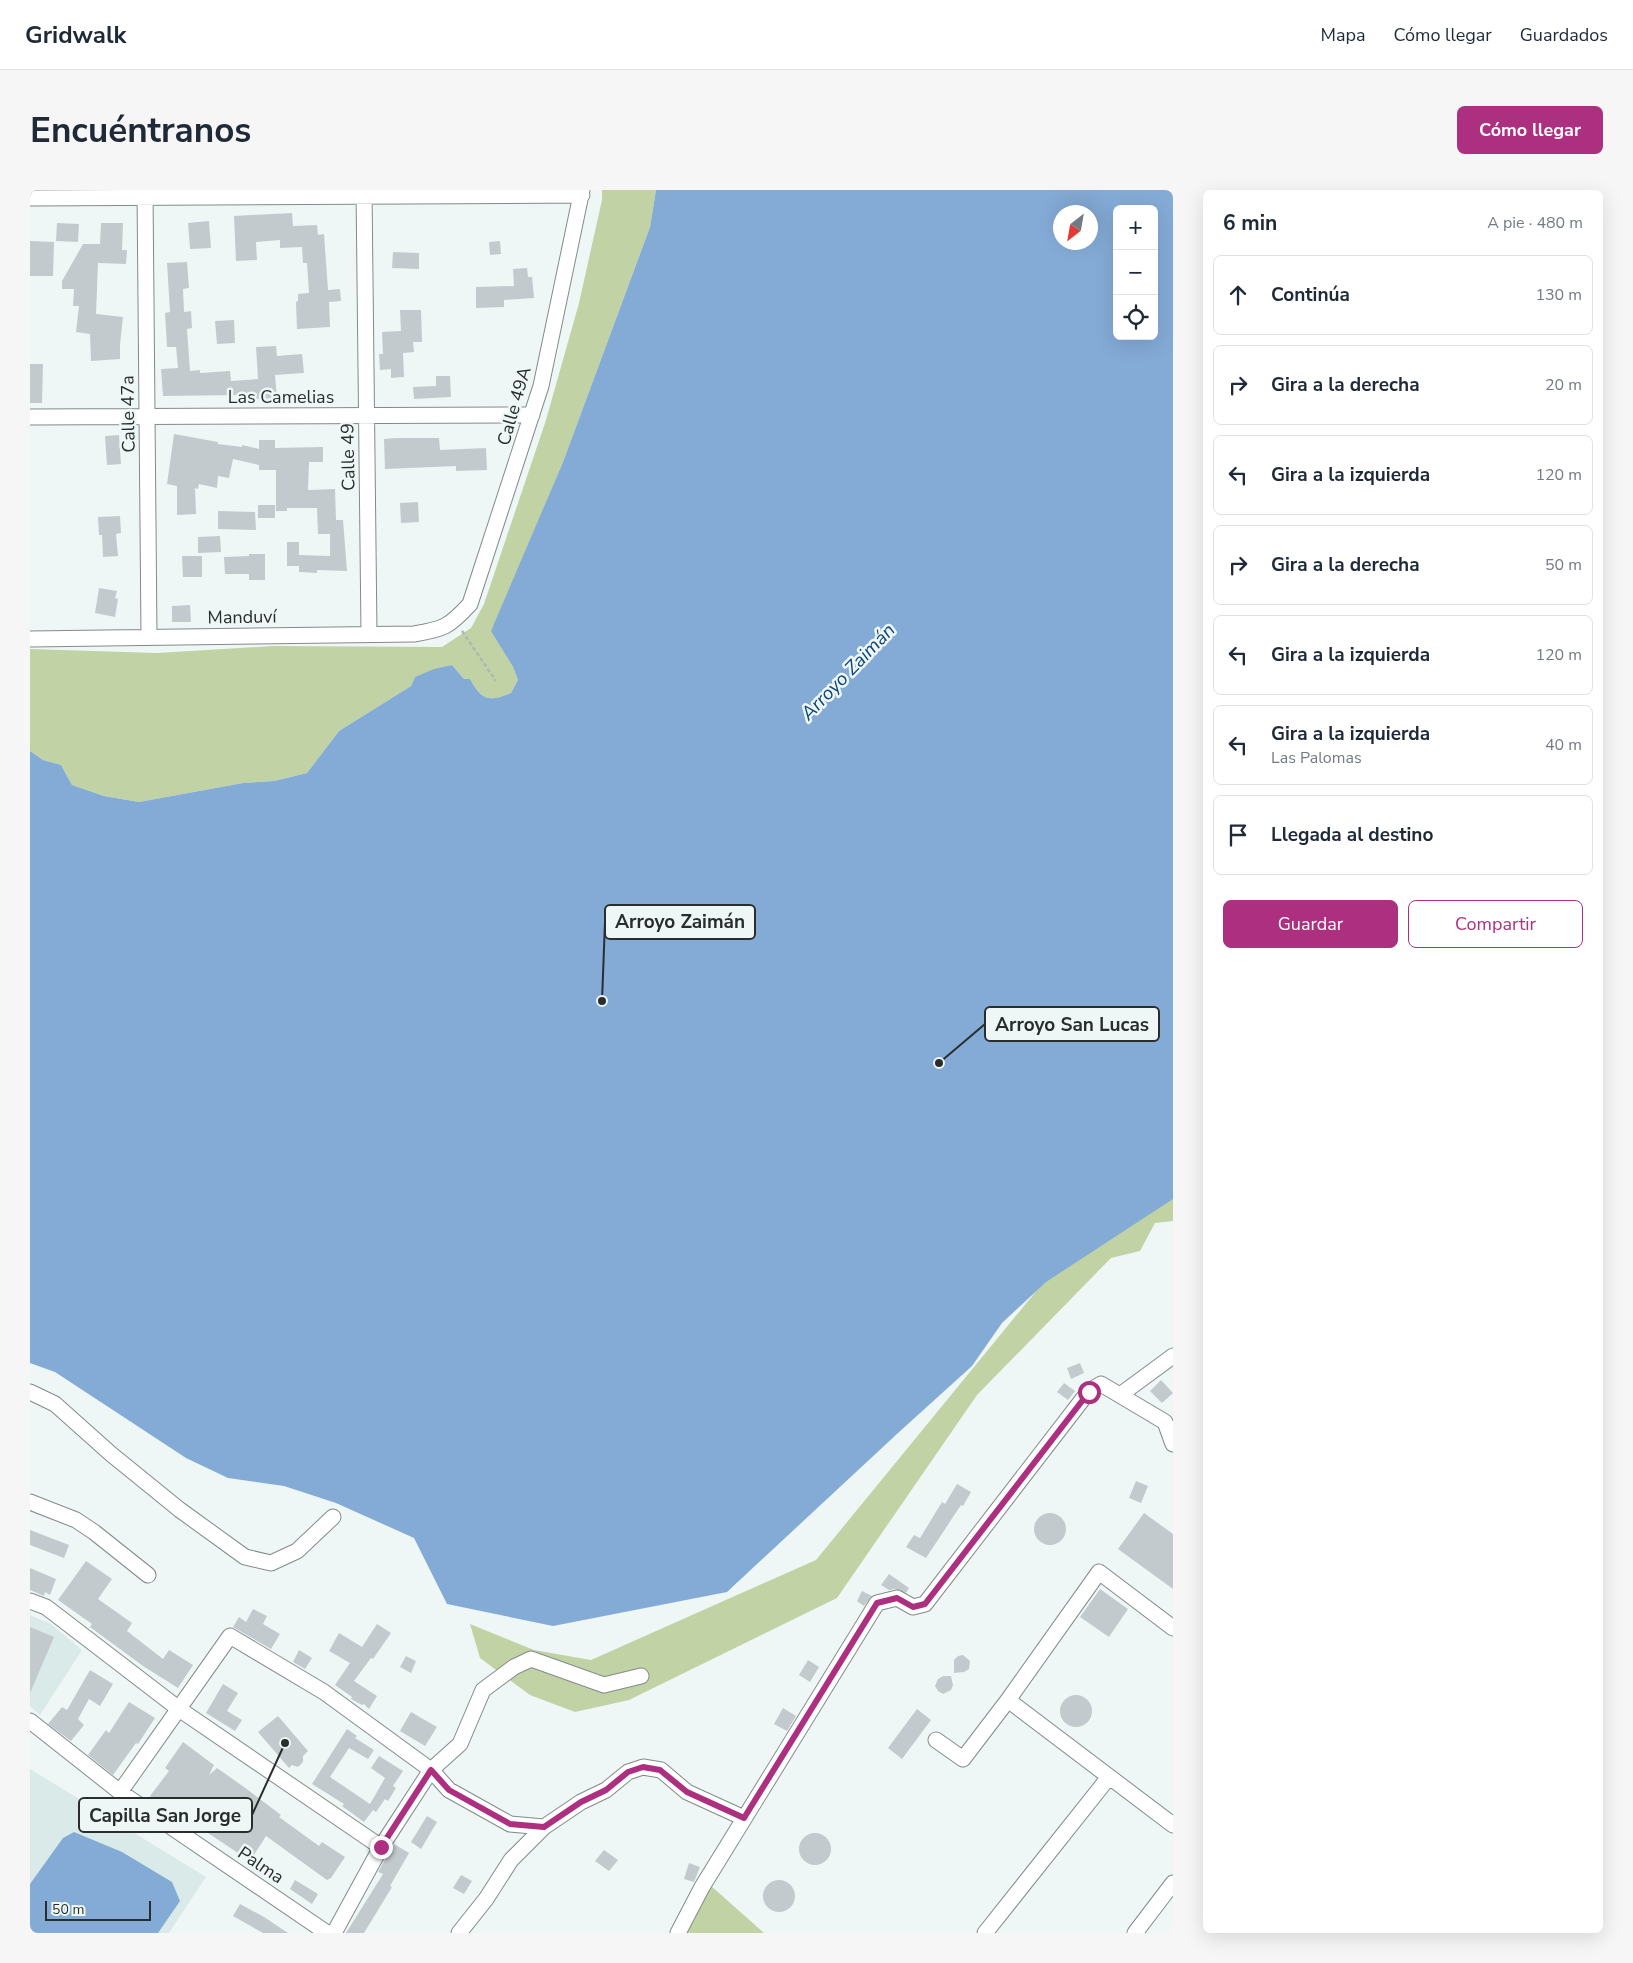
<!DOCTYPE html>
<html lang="es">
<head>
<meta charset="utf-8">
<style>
	body { margin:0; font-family:"Nunito Sans",sans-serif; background:#f6f6f7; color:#1f2937 }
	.controls { position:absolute; right:15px; top:15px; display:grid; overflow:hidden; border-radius:8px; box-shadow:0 5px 20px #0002 }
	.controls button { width:45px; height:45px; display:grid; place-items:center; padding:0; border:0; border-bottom:1px solid #e0e1e3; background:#fff; color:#1f2937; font:25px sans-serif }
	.compass { position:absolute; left:1023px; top:15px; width:45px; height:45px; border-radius:50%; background:#fff; box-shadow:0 5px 20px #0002; rotate:211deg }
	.scale { position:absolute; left:15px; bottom:12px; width:106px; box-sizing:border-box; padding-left:5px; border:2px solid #2a2d2d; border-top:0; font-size:14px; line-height:18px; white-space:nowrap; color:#2a2d2d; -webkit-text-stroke:4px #eef7f6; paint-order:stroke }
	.stop { position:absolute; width:15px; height:15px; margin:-11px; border:4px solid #ad2f7f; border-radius:50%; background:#fff }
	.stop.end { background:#ad2f7f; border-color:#fff; box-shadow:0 1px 5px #0008 }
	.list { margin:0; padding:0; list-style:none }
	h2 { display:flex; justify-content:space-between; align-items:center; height:65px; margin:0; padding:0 20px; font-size:21px }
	h2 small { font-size:16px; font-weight:400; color:#747a83 }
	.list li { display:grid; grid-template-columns:32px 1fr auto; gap:15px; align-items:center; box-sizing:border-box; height:80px; margin:0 10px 10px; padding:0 10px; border:1px solid #e0e1e3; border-radius:8px }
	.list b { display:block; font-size:19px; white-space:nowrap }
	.list p { margin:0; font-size:16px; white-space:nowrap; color:#747a83 }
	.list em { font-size:16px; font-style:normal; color:#747a83 }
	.actions { display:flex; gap:10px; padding:15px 20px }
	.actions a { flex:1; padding:11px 0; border:1px solid #ad2f7f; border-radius:8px; text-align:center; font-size:18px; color:#ad2f7f }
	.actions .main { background:#ad2f7f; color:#fff }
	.icon { flex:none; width:28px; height:28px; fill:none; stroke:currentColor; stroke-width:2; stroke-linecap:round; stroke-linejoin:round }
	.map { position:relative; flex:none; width:1143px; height:1743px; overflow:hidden; border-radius:8px }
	header { display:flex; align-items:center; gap:30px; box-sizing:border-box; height:70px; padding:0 25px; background:#fff; border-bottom:1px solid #e0e1e3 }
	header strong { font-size:24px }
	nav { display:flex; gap:28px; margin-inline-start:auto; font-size:18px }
	.intro { display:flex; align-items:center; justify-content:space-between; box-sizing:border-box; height:120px; padding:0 30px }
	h1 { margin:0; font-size:35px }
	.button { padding:12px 22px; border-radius:8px; background:#ad2f7f; color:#fff; font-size:18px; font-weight:700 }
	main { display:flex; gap:30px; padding:0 30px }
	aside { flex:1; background:#fff; border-radius:8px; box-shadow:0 5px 20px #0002 }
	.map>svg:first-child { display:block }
</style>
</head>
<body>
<header>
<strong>Gridwalk</strong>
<nav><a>Mapa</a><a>Cómo llegar</a><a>Guardados</a></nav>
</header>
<div class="intro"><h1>Encuéntranos</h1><a class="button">Cómo llegar</a></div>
<main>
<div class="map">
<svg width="1143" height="1743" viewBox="0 0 1143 1743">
	<rect width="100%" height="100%" fill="#eef7f6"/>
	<!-- built -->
	<path fill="#daeae8" d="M0,1425l21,9 31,26 -42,65 -10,-9z
		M0,1579l176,108 -37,56h-139z"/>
	<!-- green -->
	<path fill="#c1d3a5" d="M572,0h54l-6,37 -87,235 -71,169 21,36 5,13 -7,13c-22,9 -29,8 -41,-14h-6l-12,-14 -37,12 -4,9 -72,45 -32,42 -33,8 -31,2 -104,19 -35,-6 -32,-11 -11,-20 -18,-5 -13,-9v-102l127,4 116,-7 169,1 29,-19 13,-24 62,-184 33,-117 23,-103z
		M1143,999v32l-18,2 -15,28 -29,7 -134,137 -140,203 -208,102 -54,12 -45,-17 -50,-37 -10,-34 64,26 57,10 225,-100 289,-353z
		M680,1695l54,48h-79z"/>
	<!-- water -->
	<path fill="#84abd6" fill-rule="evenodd" d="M626,0h517v1009l-127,83 -44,41 -30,43 -74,67 -171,159 -174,34 -106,-22 -33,-66 -78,-35 -52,-17 -56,-8 -42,-20 -131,-86 -25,-9v-612l13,9 18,5 11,20 32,11 35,6 104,-19 31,-2 33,-8 32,-42 72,-45 4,-9 19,-8 18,-4 12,14h6c12,22 19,23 41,14l7,-13 -5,-13 -22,-36 72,-169 87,-235zM1087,19h37v127h-37zM1030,22h30v30h-30z
		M44,1642l48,20 50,30 8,19 -22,32h-128v-49l33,-46z"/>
	<!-- building -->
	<path fill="#c3cacd" d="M262,23l1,13 24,-1 1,10 6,-1 4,56 12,-1 1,12 -12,1 1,25 -33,2 -1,-27 2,-1v-7l11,-1 -2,-30h-4l-1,-16 -22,1v-8l-24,2 1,18 -21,1 -2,-45z
		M179,31l2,27 -21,1 -2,-26z
		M27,33l22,1 -1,18 -22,-1z
		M71,33h22l-1,27h5l-1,14 -28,-1 -2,51 27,3 -3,28v14l-29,2 -1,-27 -14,-2 3,-26h-6l1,-17h-12v-8l21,-37h17z
		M0,51l24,1 -1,34h-23z
		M470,51l1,13 -11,1 -1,-13z
		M363,62l26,1v16l-27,-1z
		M157,72l2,26 -6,1 1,23 7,-1 1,17 -5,1 3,42 10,-1v3l30,-2 1,10 27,-2 -2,-32 20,-1 1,10 25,-2 2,19 -29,2 2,23 -21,1 1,4 -16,1 -1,-9 -77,1 -2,-27 17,-1 -2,-21h-9l-2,-34 5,-1 -3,-49z
		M497,78l1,9h4l2,21 -30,2v7l-28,1v-21l38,-1 -1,-17z
		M370,120h21l1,32h-9l1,10 -11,1 1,24 -13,1v-9l-11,1 -1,-16h4l-1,-22 19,-1z
		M204,130l1,23 -18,1 -2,-23z
		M0,174h13l-1,39h-12z
		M406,186h14l1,21 -37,2 -1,-12 23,-1z
		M144,244l44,8v2l24,3v-2l17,4v-9h16v8l48,-1v15h-14l-1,28 27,-1 1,31h7l4,51 -30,-1v3l-18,-1v-6h-12v-24h12v22v-9l31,1v-22h-12l-1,-26h-30v3h-11v-41h-17v-5l-26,-6 -4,19 -11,-2 -1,12 -18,-4 -1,5 -3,-1 1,26 -19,1v-29l-10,-2z
		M89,245l2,29 -14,1 -2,-29z
		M367,248h42l1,12 46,-2 1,22 -31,1v-5l-71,3 -1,-30z
		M388,312l1,20 -18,1 -1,-20z
		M228,315h17v13h-17z
		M188,321l37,1 1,18 -38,-1z
		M90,326l1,17 -5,1 2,22 -15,1 -1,-22h-3l-1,-18z
		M190,346l1,16 -23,1v-16z
		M219,364h16v26h-16v-6h-24l-1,-17 25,-1z
		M152,366h20v21h-19z
		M69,398l18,3 -2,7 3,1 -3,18 -20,-4z
		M160,415l1,17h-19v-16z
		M1050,1173l4,10 -13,6 -4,-11z
		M1131,1190l12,13 -11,10 -12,-12z
		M1034,1193l11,8 -7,9 -11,-8z
		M1106,1291l12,5 -7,17 -12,-5z
		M927,1294l14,8 -8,14 -2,-1 -35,53 -20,-11 8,-12 6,3 22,-36 3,2z
		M1114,1323l29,21v55l-55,-40z
		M1004 1339a16 16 0 1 1 32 0a16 16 0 1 1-32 0Z
		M0,1340l39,15 -5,13 -34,-13z
		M56,1371l26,18 -14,20 34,24 -5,8 36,28 6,-9 24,15 -15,23 -35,-22 -53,-39 2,-3 -34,-24z
		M0,1378l26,11 -6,16 -5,-3 -1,4 -14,-6z
		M859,1384l20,14 -3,5 -11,-4 -6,1 -8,-5z
		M1070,1399l28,20 -19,28 -29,-20z
		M832,1401l10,5 -8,10 -7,-5z
		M223,1419l14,7 -4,8 17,10 -9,15 -38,-22 6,-10 7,5z
		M347,1434l14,9 -18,26 -2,-1 -17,23 23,15 -8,13 -5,-5 -2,1 -11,-6 1,-2 -17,-12 15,-22 -21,-12 10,-18 23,14z
		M0,1437l24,10 -24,56z
		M269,1460l13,8 -7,11 -12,-7z
		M933,1465l7,6 -1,8 -5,3 -10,1v-13l4,-4z
		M376,1466l10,5 -5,12 -11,-6z
		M778,1470l11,7 -9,15 -11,-7z
		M60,1480l23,14 -13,22 -11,-7 -11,20 6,6 -13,16 -23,-17 14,-17 5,3z
		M921,1486l2,9 -2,5 -8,4 -5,-3 -3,-5 3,-7 5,-3z
		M193,1494l15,9 -11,18 15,9 -7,11 -29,-18z
		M1030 1521a16 16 0 1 1 32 0a16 16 0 1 1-32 0Z
		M99,1512l26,16 -17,26 -2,-1 -23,32 -25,-20 18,-25 3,3z
		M753,1518l13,8 -9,15 -13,-7z
		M887,1519l14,11 -29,39 -14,-11z
		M381,1522l26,15 -12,19 -25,-15z
		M248,1526l30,35 -5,5v6l-5,5 -6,-2 -3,3 -31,-36z
		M317,1539l10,7 -2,2 19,12 -6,9 -19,-11 -19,29 40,27 15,-26 -14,-10 8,-12 24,15 -10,15 3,2 -8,13 -3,-2 -9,13 -3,-2 -9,12 -22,-16 2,-2 -32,-20z
		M153,1552l31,23 -5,10 8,-7 27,19 37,28 -2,2 40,29 3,-4 23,15 -14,21 -4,2 -61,-44 -16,25 -75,-50 -2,3 -23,-18 19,-25 -4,-3z
		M397,1626l10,6 -16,27 -10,-7z
		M769 1659a16 16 0 1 1 32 0a16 16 0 1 1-32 0Z
		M364,1654l15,9 -19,33 2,1 -28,46h-18l37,-59 -5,-2z
		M574,1660l14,10 -9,11 -14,-10z
		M659,1673l11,4 -6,15 -10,-3z
		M431,1685l11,6 -8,13 -11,-6z
		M265,1690l23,14 -6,10 -22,-15z
		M733 1706a16 16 0 1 1 32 0a16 16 0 1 1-32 0Z
		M210,1714l24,13 24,16h-25l-30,-17z"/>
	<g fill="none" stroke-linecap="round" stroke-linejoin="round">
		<!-- minor casing -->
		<g stroke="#838b8a" stroke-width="17">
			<path id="minor" d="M115,0l4,447
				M334,0l5,444
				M0,8l552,-3
				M0,227l502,-2
				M0,449l384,-5c30,-5 35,-7 56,-30l71,-218 41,-196
				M0,1202l25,12 56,50 69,56 65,47 26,6 26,-12 36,-34
				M1090,1205l53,-39
				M0,1312l46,18 18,12 54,43
				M0,1411l16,6 133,102 202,138
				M978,1510l165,125
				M0,1531l90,71 207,141
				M906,1550l27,19 45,-59 91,-128 74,56
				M90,1602l110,-156 94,56 107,78 18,20 61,34 34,3
				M304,1743l47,-86 50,-77 29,-26 23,-54 31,-23 17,-8 73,26 37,-9
				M429,1743l27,-34 25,-39 33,-33 37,-25 25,-12 22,-18 15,-5 18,3 26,22 57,26
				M648,1743l24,-46 175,-284 20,-5 16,9 12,-3 164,-213 12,-7 64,38 8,22
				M955,1743l124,-156
				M1105,1743l38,-50"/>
		</g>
		<!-- path -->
		<path stroke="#afb6b6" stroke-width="2.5" stroke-dasharray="4 2.5" stroke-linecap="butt" d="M432,441l34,50"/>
		<!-- minor -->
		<use href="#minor" stroke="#fff" stroke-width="15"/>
	</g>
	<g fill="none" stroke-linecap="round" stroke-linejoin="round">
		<!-- route -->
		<path stroke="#ad2f7f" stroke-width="6" d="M351,1657l50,-77 18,20 61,34 34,3 37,-25 25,-12 22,-18 15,-5 17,3 27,22 57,26 133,-215 20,-5 16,9 12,-3 164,-212"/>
	</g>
	<g text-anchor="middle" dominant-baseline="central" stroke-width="5" stroke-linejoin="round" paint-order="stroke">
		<!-- street labels -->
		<g font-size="18" fill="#2a2d2d" stroke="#eef7f6">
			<text x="251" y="207">Las Camelias</text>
			<text transform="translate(484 216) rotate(-74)">Calle 49A</text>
			<text transform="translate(98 224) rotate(-91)">Calle 47a</text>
			<text transform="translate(318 267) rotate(-91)">Calle 49</text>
			<text transform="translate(212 427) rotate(-1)">Manduví</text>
			<text transform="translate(231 1675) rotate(34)">Palma</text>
		</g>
		<!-- water labels -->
		<g font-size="19" font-style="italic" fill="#0d477c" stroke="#eef7f6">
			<text transform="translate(818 482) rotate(-46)">Arroyo Zaimán</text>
		</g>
	</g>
	<!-- callouts -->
	<path fill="none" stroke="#2a2d2d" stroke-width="2" d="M572 811L575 732M909 873L955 834M255 1553L222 1625"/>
	<g fill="#2a2d2d" stroke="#eef7f6" stroke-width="2">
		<circle cx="572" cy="811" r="5"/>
		<circle cx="909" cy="873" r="5"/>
		<circle cx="255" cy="1553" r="5"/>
	</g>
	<g fill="#eef7f6" stroke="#2a2d2d" stroke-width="2">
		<rect x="575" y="715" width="150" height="34" rx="5"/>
		<rect x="955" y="817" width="174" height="34" rx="5"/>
		<rect x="49" y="1608" width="173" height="34" rx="5"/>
	</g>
	<g font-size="19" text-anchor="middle" font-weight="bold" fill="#2a2d2d">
		<text x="650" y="738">Arroyo Zaimán</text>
		<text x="1042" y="841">Arroyo San Lucas</text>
		<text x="135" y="1632">Capilla San Jorge</text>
	</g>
</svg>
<div class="controls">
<button>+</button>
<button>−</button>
<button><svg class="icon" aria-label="locate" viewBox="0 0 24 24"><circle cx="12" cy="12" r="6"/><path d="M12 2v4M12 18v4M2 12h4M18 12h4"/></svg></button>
</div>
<svg class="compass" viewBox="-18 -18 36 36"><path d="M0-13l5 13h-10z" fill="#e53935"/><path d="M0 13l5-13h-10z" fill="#747a83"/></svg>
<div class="scale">50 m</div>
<div class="stop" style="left:1059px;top:1202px"></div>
<div class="stop end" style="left:351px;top:1657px"></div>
</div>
<aside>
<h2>6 min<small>A pie · 480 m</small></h2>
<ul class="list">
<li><svg class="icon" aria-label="ahead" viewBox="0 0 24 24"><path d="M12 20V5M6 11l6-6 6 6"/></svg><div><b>Continúa</b></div><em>130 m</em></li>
<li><svg class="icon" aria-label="right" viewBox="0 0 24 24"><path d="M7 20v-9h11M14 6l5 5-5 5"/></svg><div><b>Gira a la derecha</b></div><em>20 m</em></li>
<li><svg class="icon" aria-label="left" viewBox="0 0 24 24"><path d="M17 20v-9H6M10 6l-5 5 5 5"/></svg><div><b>Gira a la izquierda</b></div><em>120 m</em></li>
<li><svg class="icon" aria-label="right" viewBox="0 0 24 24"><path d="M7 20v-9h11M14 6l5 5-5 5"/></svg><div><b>Gira a la derecha</b></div><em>50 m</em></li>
<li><svg class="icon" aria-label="left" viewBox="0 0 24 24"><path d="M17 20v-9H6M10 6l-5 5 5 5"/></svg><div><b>Gira a la izquierda</b></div><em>120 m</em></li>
<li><svg class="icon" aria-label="left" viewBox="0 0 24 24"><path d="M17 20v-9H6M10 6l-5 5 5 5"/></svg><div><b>Gira a la izquierda</b><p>Las Palomas</p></div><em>40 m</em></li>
<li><svg class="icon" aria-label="arrive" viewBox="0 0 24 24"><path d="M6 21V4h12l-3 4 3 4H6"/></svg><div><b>Llegada al destino</b></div></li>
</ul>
<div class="actions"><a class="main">Guardar</a><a>Compartir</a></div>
</aside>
</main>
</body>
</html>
